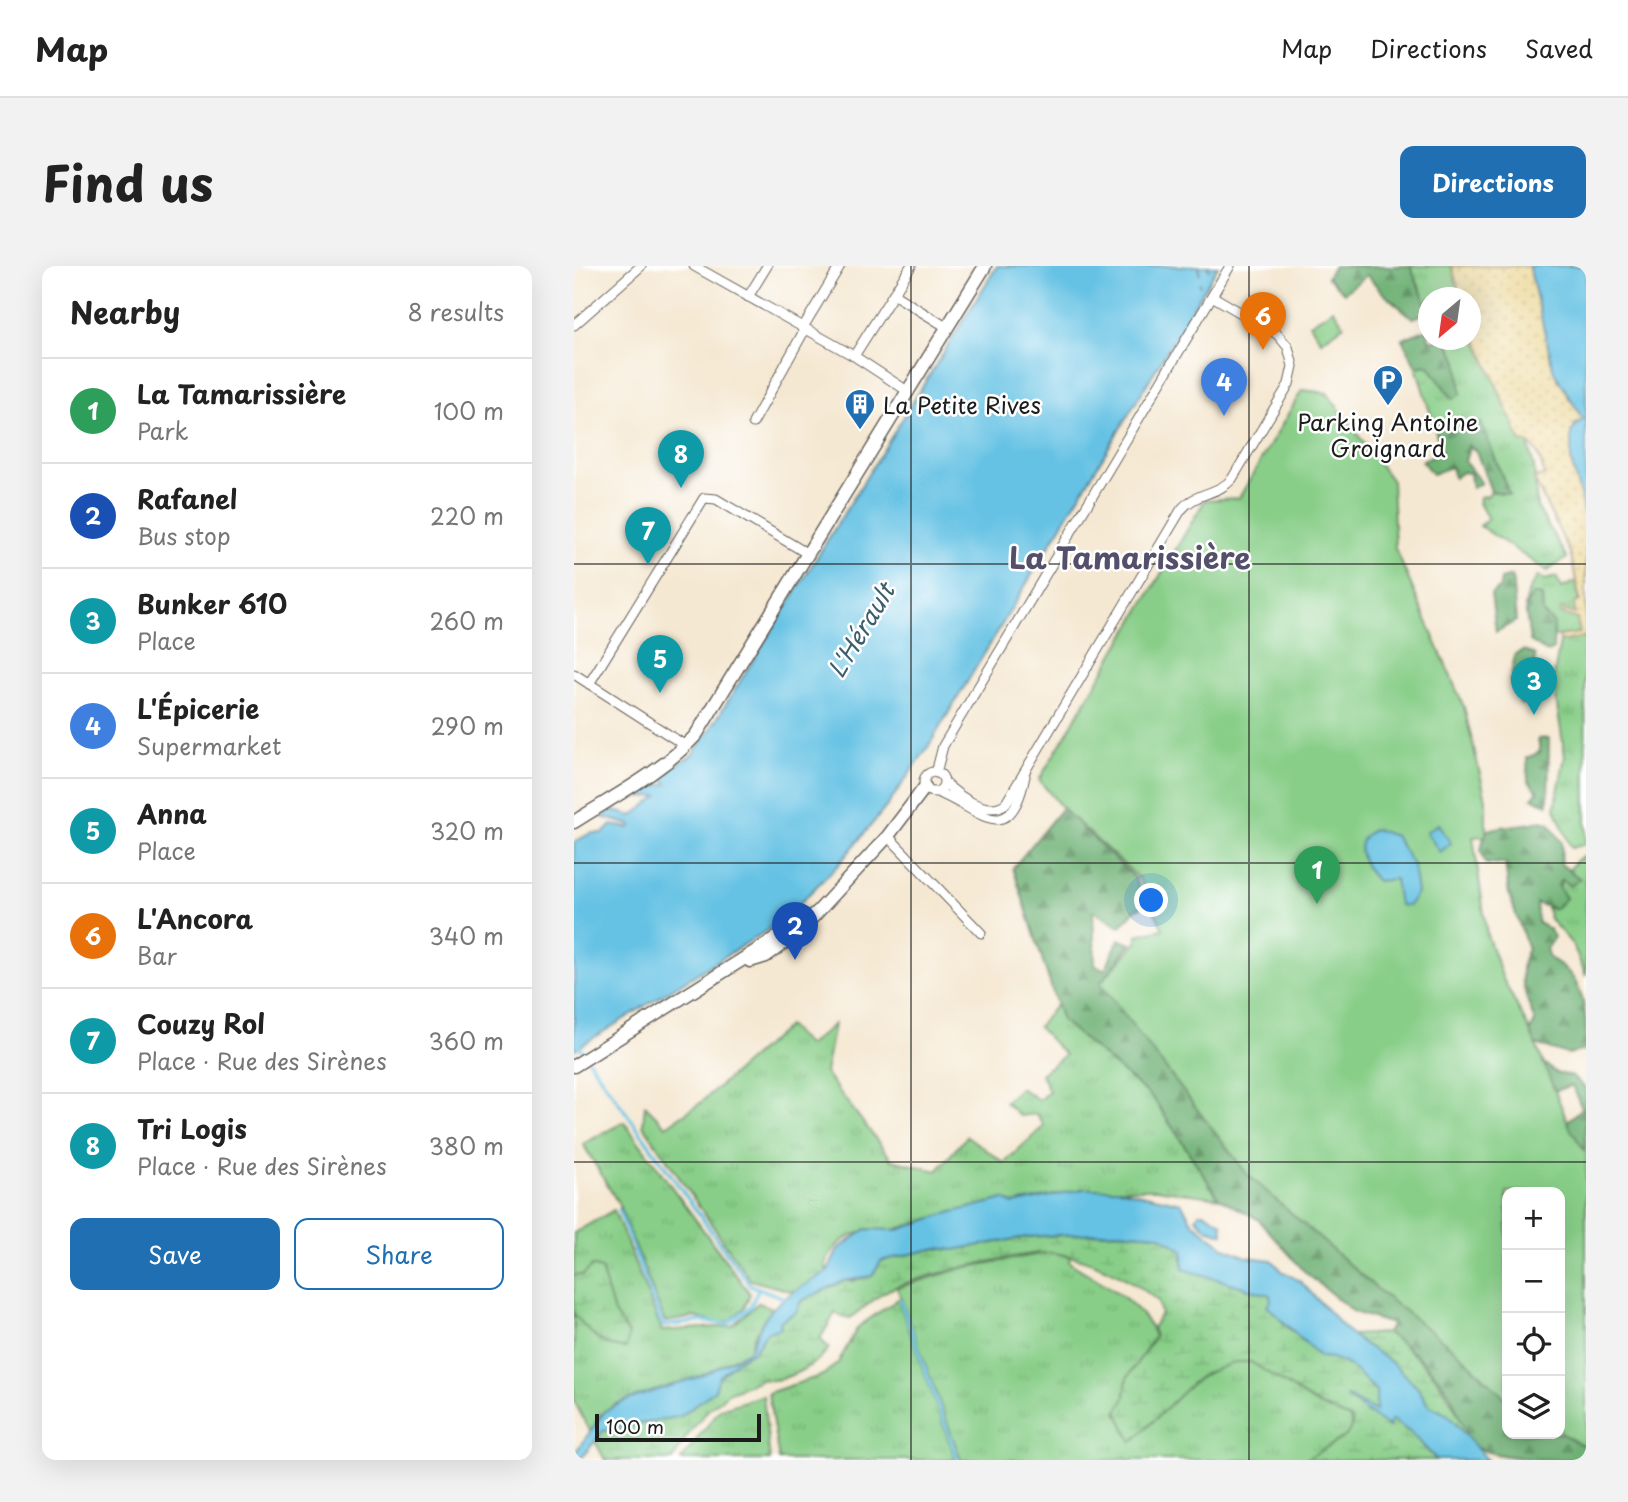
<!DOCTYPE html>
<html lang="en">
<head>
<meta charset="utf-8">
<style>
	body { margin:0; font-family:"Playpen Sans",sans-serif; background:#f2f2f2; color:#222 }
	.controls { position:absolute; right:21px; bottom:21px; display:grid; overflow:hidden; border-radius:14px; box-shadow:0 7px 28px #0002 }
	.controls button { width:63px; height:63px; display:grid; place-items:center; padding:0; border:0; border-bottom:2px solid #e0e0e0; background:#fff; color:#222; font:35px sans-serif }
	.compass { position:absolute; left:844px; top:21px; width:63px; height:63px; border-radius:50%; background:#fff; box-shadow:0 7px 28px #0002; rotate:209deg }
	.scale { position:absolute; left:21px; bottom:18px; width:166px; box-sizing:border-box; padding-left:7px; border:4px solid #1c1c1c; border-top:0; font-size:19px; line-height:24px; white-space:nowrap; color:#1c1c1c; -webkit-text-stroke:5px #fff; paint-order:stroke }
	.you { position:absolute; left:578px; top:635px; width:24px; height:24px; margin:-18px; border:5px solid #fff; border-radius:50%; background:#1a73e8; box-shadow:0 0 0 10px #1a73e833 }
	.badge { display:grid; place-items:center; width:46px; height:46px; border-radius:50%; background:#1f6fb2; color:#fff; font-size:23px; font-weight:700 }
	.pin { position:absolute; translate:-50% -58px; filter:drop-shadow(0 2px 4px #0008) }
	.pin::after { content:''; position:absolute; top:37px; width:24px; height:21px; background:inherit; clip-path:polygon(0 0,100% 0,50% 100%) }
	.list { margin:0; padding:0; list-style:none }
	h2 { display:flex; justify-content:space-between; align-items:center; height:91px; margin:0; padding:0 28px; font-size:30px }
	h2 small { font-size:23px; font-weight:400; color:#767676 }
	.list li { display:grid; grid-template-columns:46px 1fr auto; gap:21px; align-items:center; box-sizing:border-box; height:105px; padding:0 28px; border-top:2px solid #e0e0e0 }
	.list b { display:block; font-size:26px; white-space:nowrap }
	.list p { margin:0; font-size:23px; white-space:nowrap; color:#767676 }
	.list em { font-size:23px; font-style:normal; color:#767676 }
	.actions { display:flex; gap:14px; padding:21px 28px }
	.actions a { flex:1; padding:16px 0; border:2px solid #1f6fb2; border-radius:14px; text-align:center; font-size:24px; color:#1f6fb2 }
	.actions .main { background:#1f6fb2; color:#fff }
	.icon { flex:none; width:38px; height:38px; fill:none; stroke:currentColor; stroke-width:2; stroke-linecap:round; stroke-linejoin:round }
	.map { position:relative; flex:none; width:1012px; height:1194px; overflow:hidden; border-radius:14px }
	header { display:flex; align-items:center; gap:42px; box-sizing:border-box; height:98px; padding:0 35px; background:#fff; border-bottom:2px solid #e0e0e0 }
	header strong { font-size:33px }
	nav { display:flex; gap:38px; margin-inline-start:auto; font-size:24px }
	.intro { display:flex; align-items:center; justify-content:space-between; box-sizing:border-box; height:168px; padding:0 42px }
	h1 { margin:0; font-size:49px }
	.button { padding:18px 32px; border-radius:14px; background:#1f6fb2; color:#fff; font-size:24px; font-weight:700 }
	main { display:flex; gap:42px; padding:0 42px }
	aside { flex:1; background:#fff; border-radius:14px; box-shadow:0 7px 28px #0002 }
	.map>svg:first-child { display:block }
</style>
</head>
<body>
<header>
<strong>Map</strong>
<nav><a>Map</a><a>Directions</a><a>Saved</a></nav>
</header>
<div class="intro"><h1>Find us</h1><a class="button">Directions</a></div>
<main>
<aside>
<h2>Nearby<small>8 results</small></h2>
<ul class="list">
<li><span class="badge" style="background:#2e9e5b">1</span><div><b>La Tamarissière</b><p>Park</p></div><em>100 m</em></li>
<li><span class="badge" style="background:#1a4fb4">2</span><div><b>Rafanel</b><p>Bus stop</p></div><em>220 m</em></li>
<li><span class="badge" style="background:#0f9aa8">3</span><div><b>Bunker 610</b><p>Place</p></div><em>260 m</em></li>
<li><span class="badge" style="background:#3f7fe0">4</span><div><b>L'Épicerie</b><p>Supermarket</p></div><em>290 m</em></li>
<li><span class="badge" style="background:#0f9aa8">5</span><div><b>Anna</b><p>Place</p></div><em>320 m</em></li>
<li><span class="badge" style="background:#e8710a">6</span><div><b>L'Ancora</b><p>Bar</p></div><em>340 m</em></li>
<li><span class="badge" style="background:#0f9aa8">7</span><div><b>Couzy Rol</b><p>Place · Rue des Sirènes</p></div><em>360 m</em></li>
<li><span class="badge" style="background:#0f9aa8">8</span><div><b>Tri Logis</b><p>Place · Rue des Sirènes</p></div><em>380 m</em></li>
</ul>
<div class="actions"><a class="main">Save</a><a>Share</a></div>
</aside>
<div class="map">
<svg width="1012" height="1194" viewBox="0 0 1012 1194">
	<defs>
		<pattern id="grass-tufts" width="24" height="20" patternUnits="userSpaceOnUse" patternTransform="scale(1.75)"><rect width="24" height="20" fill="#88ce88"/><path d="M3 7l-1-3M5 7V3M7 7l1-3M15 17l-1-3M17 17v-4M19 17l1-3" fill="none" stroke="#75b075"/></pattern>
		<pattern id="forest-firs" width="22" height="20" patternUnits="userSpaceOnUse" patternTransform="scale(1.75)"><rect width="22" height="20" fill="#6eb174"/><path d="M5 1l3.5 6h-7zM16 11l3.5 6h-7z" fill="#5a8f5e"/></pattern>
		<pattern id="wetland-marsh" width="20" height="14" patternUnits="userSpaceOnUse" patternTransform="scale(1.75)"><rect width="20" height="14" fill="#88ce88"/><path d="M1 5h8M5 5V1M11 12h8M15 12V8" fill="none" stroke="#75b075"/></pattern>
		<pattern id="sand-dots" width="8" height="8" patternUnits="userSpaceOnUse" patternTransform="scale(1.75)"><rect width="8" height="8" fill="#eeda9e"/><path d="M2 2h.1M6 6h.1" fill="none" stroke="#ccba88" stroke-width="1.8" stroke-linecap="round"/></pattern>
	</defs>
	<rect width="100%" height="100%" fill="#fff"/>
	<filter id="ink" filterUnits="userSpaceOnUse"><feTurbulence type="fractalNoise" baseFrequency=".0143" numOctaves="2"/><feDisplacementMap in="SourceGraphic" scale="14" xChannelSelector="R" yChannelSelector="G"/><feConvolveMatrix kernelMatrix="1 2 1 2 8 2 1 2 1" color-interpolation-filters="sRGB"/></filter>
	<filter id="wash" filterUnits="userSpaceOnUse"><feTurbulence type="fractalNoise" baseFrequency=".00686" numOctaves="4" result="noise"/><feDisplacementMap in="SourceGraphic" scale="28" xChannelSelector="R" yChannelSelector="G"/><feGaussianBlur stdDeviation="1.57" result="paint"/><feColorMatrix in="noise" values="0 0 0 0 0 0 0 0 0 0 0 0 0 0 0 0 0 1.4 0 .05"/><feComposite in="paint" operator="in"/></filter>
	<g filter="url(#wash)">
		<rect width="100%" height="100%" fill="#f5e8d2"/>
		<!-- grass -->
		<path fill="url(#grass-tufts)" stroke="#527552" stroke-width="2" d="M836,0h42l8,31 -31,1 -1,9z
			M897,60l50,116 7,1 6,24 3,40 30,51 -20,13 -67,-45 8,-7 -9,-16 1,-6 8,-1 3,-5 18,2 -28,-70 -47,2 -18,-58 12,-2 24,33 6,-36 -11,-22h24z
			M964,310l7,4 11,-3 6,11 15,-7 3,52 -26,3v-12l-11,-11 -18,-7 4,-16z
			M1011,371l1,207 -15,4 -16,-40 10,-52 -12,-76 7,-38z
			M1012,590v120l-13,-31 -23,-26 -3,-12 8,2 7,-31 17,1 -10,-9 9,-11z
			M483,738l6,17 90,77 66,100 -63,-9h-73l-70,15 -9,-5 -115,32c-29,-3 -53,5 -64,34l3,6 -34,21 -44,-12 -107,-155 2,-20 21,21 33,-22 89,-78 20,20 26,-22 -9,49 67,87 45,11 30,-35 37,27 40,-37 -7,-12 -17,2 -15,-14 15,-14 19,12 10,-9 -8,-17 24,-19 -27,-28z
			M50,856l126,172 -6,14 -14,13 -10,2 -26,-6 -29,5 -47,-119 -35,-59z
			M40,944l48,121 70,-5 26,-23 15,5 -19,28 -5,15 -46,24 -87,29 -17,12 -8,17 -17,-32v-168z
			M478,986l18,5 -1,5c31,21 71,37 86,74l-28,42 -2,20 -8,14 15,30c26,-26 77,-89 119,-80 21,4 48,33 69,43 9,5 20,9 30,13l2,8 -6,10 -41,24h-178l-2,-3 -7,3h-157l-64,-172 65,-20z
			M324,1033l58,161h-177l-11,-67 55,-18 15,-12 20,-36z
			M189,1129l7,65h-89l39,-51z"/>
		<!-- forest -->
		<path fill="url(#forest-firs)" stroke="#456648" stroke-width="2" d="M760,0h76l18,42 -4,6 -11,4 -29,-24 -17,-19 -23,18 -17,-16z
			M854,63l1,11h18l11,22 3,32 -9,5 -24,-34 -12,2 -14,-28z
			M907,157l28,71 -18,-3 -15,-40 -7,-5 -4,16 16,21 -9,5 -2,-15 -8,-1 -8,6 -3,-11 -19,7 -10,-13 19,-9 -7,-27z
			M938,310l4,45 -20,11 -5,-38 9,-6 1,-9z
			M960,328l8,2 1,17 11,11 -1,25 -6,3 -17,-11 -5,-35z
			M951,384l10,5v8l-7,11 13,26 -20,4 -11,-22 5,-28z
			M975,472l-1,66 -16,-6 6,-7 -10,-11 -1,-22 13,-6 -2,-13z
			M488,542l73,70 12,27 -11,4 -16,18 -27,-16 2,54 10,5 14,-31 12,5 -31,39 148,192 135,119 76,59 48,47v34l53,-1 26,14v13c-31,0 -86,0 -111,-13 -14,-12 -16,-39 -26,-54 -16,-25 -38,-43 -62,-60l5,-9 -38,-12 -48,-39 -48,-54 -39,-21 -66,-100 -91,-77 -49,-153z
			M966,555l9,2 13,20 -1,21 19,15 -10,7 -9,-7 -3,6 8,13 -11,11 -19,-6 2,20 11,6 5,8 -8,12 3,9c37,18 37,53 37,92l-18,4 -34,-10 -4,-13 5,-9c-8,-23 -21,-50 -7,-73l-19,-55 -4,-31 -19,1 -5,-13 4,-20c20,-7 35,-4 55,-10z
			M958,787l24,20 16,3 13,12 1,91 -45,-37 41,-33 -10,-24 -23,8z"/>
		<!-- wetland -->
		<path fill="url(#wetland-marsh)" stroke="#527552" stroke-width="2" d="M542,966l43,3 24,15 -1,10 35,19 53,16c7,37 45,51 74,67 12,6 22,19 32,29v20l-23,-10 35,26 4,-8 19,14 26,27h-132l41,-24 6,-10 -2,-8 -30,-12 -69,-44h-15l-30,11 -14,10 -60,59 -15,-30 8,-14 2,-20 28,-42 -3,-8 9,-14 -3,-13c-29,-24 -67,-43 -105,-48 -25,-3 -150,26 -170,40 -12,8 -22,18 -34,26l-14,-6 -15,26 9,9c-10,16 -48,37 -67,31l-34,14 -21,18 -21,26 -13,23h-68l-10,-19 8,-10 78,-15 38,-39 20,-18 14,-7 14,-20 14,-4 -1,-7 16,-9 5,-11 43,-20h11l26,-20 9,-3 47,-10 13,2 77,-13z
			M18,1000l9,3 13,44 15,22 -3,13c-25,0 -36,-16 -52,-34v-39h9z
			M813,1067c41,30 61,54 80,102h-5l-15,-20 -19,-10 -10,-17 -27,-26 -40,-27z"/>
		<!-- sand -->
		<path fill="url(#sand-dots)" stroke="#857b5d" stroke-width="2" d="M878,0h77l40,133 10,10 4,10 -9,6 8,85 4,8v125l-2,-6 -24,5 -1,-6 21,-3 -3,-14 -17,-6 1,-4 14,5 -1,-11 6,-2 -9,-46 -37,-76 11,-4c-5,-14 -7,-32 -24,-33l-50,-116v-28l-11,-1z"/>
		<!-- green -->
		<path fill="#88ce88" stroke="#527552" stroke-width="2" d="M759,43l11,16 -23,16 -11,-17z
			M728,124l25,3 65,88 3,67 69,159 22,92v37l-13,1 14,98 16,44 27,52 41,99 15,23v294l-26,-14v-241h-53v208l-48,-47 -76,-59 -135,-119 -148,-192 37,-41v-7l26,-6 -24,-51 -77,-70 -23,-28 166,-280 34,-2z"/>
		<!-- water -->
		<path fill="#66c2e4" stroke="#416f80" stroke-width="2" d="M423,0h221l-290,481 -41,59 -48,58 -57,57 -208,129v-208l17,-9h12l9,-8 18,3 1,-3 -29,-8 10,-7 20,6 26,-20 -18,1 5,-11 22,-2 -6,-10 30,-18 19,-26z
			M955,0h57v252l-15,-58v-28l12,-13 -29,-47z
			M864,558l13,19 -11,9 -14,-20z
			M801,563l20,7 18,29 4,28 -9,13 -9,-1 -4,-26 -18,2c-15,-16 -28,-40 -2,-52z
			M509,923h35l63,14 12,20 32,25 22,9 25,3 10,11 18,10 51,54 40,27 27,26 10,17 20,10 39,45h-50l-26,-27 -19,-13 -4,7 -43,-31 31,15v-20c-17,-17 -32,-35 -56,-34l-53,-51 4,-5 -1,-6 -87,-26v-19l-24,-15 -43,-3 -89,5 -73,13 -17,-2 -56,13 -9,15 -28,5 -43,20 -5,11 -16,9 1,7 -14,4 -14,20 -14,7 -20,18 -4,13 -34,26 -78,15 -23,29h-6v-6l32,-44 21,-10 76,-25 46,-24c6,-12 10,-24 17,-34 12,-19 43,-34 62,-46l10,-22 28,-20 32,1 43,-15 63,-16 9,5z
			M625,947h6l17,10 1,11 -16,-5 -11,-11z"/>
		<g fill="none" stroke-linecap="round" stroke-linejoin="round">
			<!-- stream -->
			<path stroke="#66c2e4" stroke-width="3.5" d="M5,780l6,8
				M15,795l161,224 34,13
				M45,945l44,115 40,-5 25,3 22,-17 9,-19
				M326,1034l58,160"/>
			<!-- ferry -->
			<path stroke="#3a5e6c" stroke-width="2" stroke-dasharray="9 7" stroke-linecap="butt" d="M625,0l1,21
				M633,0l3,5"/>
		</g>
	</g>
	<g filter="url(#ink)">
		<g fill="none" stroke-linecap="round" stroke-linejoin="round">
			<!-- street casing -->
			<g stroke="#68635c" stroke-width="11">
				<path id="street" d="M120,0l160,90 55,36
					M319,28l55,34
					M174,31l19,-31
					M0,59l67,-59
					M228,63l38,-63
					M280,90l57,-90
					M179,157l51,-92
					M0,408l112,72
					M15,418l115,-186 12,1 92,55
					M350 516a10 10 0 1 1 20 0a10 10 0 1 1-20 0Z
					M362,507l7,-27 287,-480
					M370,516c14,14 44,36 62,21l175,-293c14,-18 37,-15 51,-31l57,-95 4,-18 -5,-19 -11,-13 -65,-38
					M363,526c40,15 73,60 88,-16
					M314,570l93,97"/>
			</g>
			<!-- secondary casing -->
			<g stroke="#68635c" stroke-width="15">
				<path id="secondary" d="M0,556c42,-27 88,-50 122,-87l289,-469
					M238,652l76,-82 37,-49
					M176,695l16,-5 25,-18
					M0,800l242,-153"/>
			</g>
			<!-- street -->
			<use href="#street" stroke="#fff" stroke-width="9"/>
			<!-- secondary -->
			<use href="#secondary" stroke="#fff" stroke-width="12"/>
		</g>
	</g>
	<!-- grid -->
	<path fill="none" stroke="#1c1c1c" stroke-width="2" stroke-opacity="0.55" d="M337,0v1194M675,0v1194M0,298h1012M0,597h1012M0,896h1012"/>
	<!-- icons -->
	<defs>
		<g id="parking-pin" transform="scale(1.575)"><path d="M0 17L-7.5 6A9.5 9.5 0 1 1 7.5 6Z" fill="#1f6fb2" stroke="#fff"/><path d="M-3.5-5.5H1a3.5 3.5 0 0 1 0 7H-1V5.5H-3.5ZM-1-3.4V-.6H.8a1.4 1.4 0 0 0 0-2.8Z" fill="#fff"/></g>
		<g id="building-pin" transform="scale(1.575)"><path d="M0 17L-7.5 6A9.5 9.5 0 1 1 7.5 6Z" fill="#1f6fb2" stroke="#fff"/><path d="M-4-6H4V6H1V3H-1V6H-4ZM-2.5-4.3h1.7v1.8h-1.7ZM.8-4.3h1.7v1.8H.8ZM-2.5-1h1.7V.8h-1.7ZM.8-1h1.7V.8H.8Z" fill="#fff"/></g>
	</defs>
	<g fill-rule="evenodd">
		<use href="#parking-pin" x="814" y="114"/>
		<use href="#building-pin" x="286" y="138"/>
	</g>
	<g text-anchor="middle" dominant-baseline="central" stroke-width="5" stroke-linejoin="round" paint-order="stroke">
		<!-- poi labels -->
		<g font-size="23" fill="#1c1c1c" stroke="#fff" text-anchor="start">
			<text x="309" y="138">La Petite Rives</text>
			<text x="814" y="155" text-anchor="middle">Parking Antoine<tspan x="814" dy="26">Groignard</tspan></text>
		</g>
		<!-- water labels -->
		<g font-size="24" font-style="italic" fill="#3a5e6c" stroke="#fff">
			<text transform="translate(286 364) rotate(-59)">L'Hérault</text>
		</g>
		<!-- district labels -->
		<g font-size="30" font-weight="bold" fill="#544f6a" stroke="#fff">
			<text x="556" y="290">La Tamarissière</text>
		</g>
	</g>
</svg>
<div class="controls">
<button>+</button>
<button>−</button>
<button><svg class="icon" aria-label="locate" viewBox="0 0 24 24"><circle cx="12" cy="12" r="6"/><path d="M12 2v4M12 18v4M2 12h4M18 12h4"/></svg></button>
<button><svg class="icon" aria-label="layers" viewBox="0 0 24 24"><path d="M12 4l9 5-9 5-9-5zM3 14l9 5 9-5"/></svg></button>
</div>
<svg class="compass" viewBox="-18 -18 36 36"><path d="M0-13l5 13h-10z" fill="#e53935"/><path d="M0 13l5-13h-10z" fill="#767676"/></svg>
<div class="scale">100 m</div>
<div class="you"></div>
<div class="pin badge" style="left:743px;top:638px;background:#2e9e5b">1</div>
<div class="pin badge" style="left:221px;top:694px;background:#1a4fb4">2</div>
<div class="pin badge" style="left:960px;top:449px;background:#0f9aa8">3</div>
<div class="pin badge" style="left:650px;top:150px;background:#3f7fe0">4</div>
<div class="pin badge" style="left:86px;top:427px;background:#0f9aa8">5</div>
<div class="pin badge" style="left:689px;top:84px;background:#e8710a">6</div>
<div class="pin badge" style="left:74px;top:299px;background:#0f9aa8">7</div>
<div class="pin badge" style="left:107px;top:222px;background:#0f9aa8">8</div>
</div>
</main>
</body>
</html>
